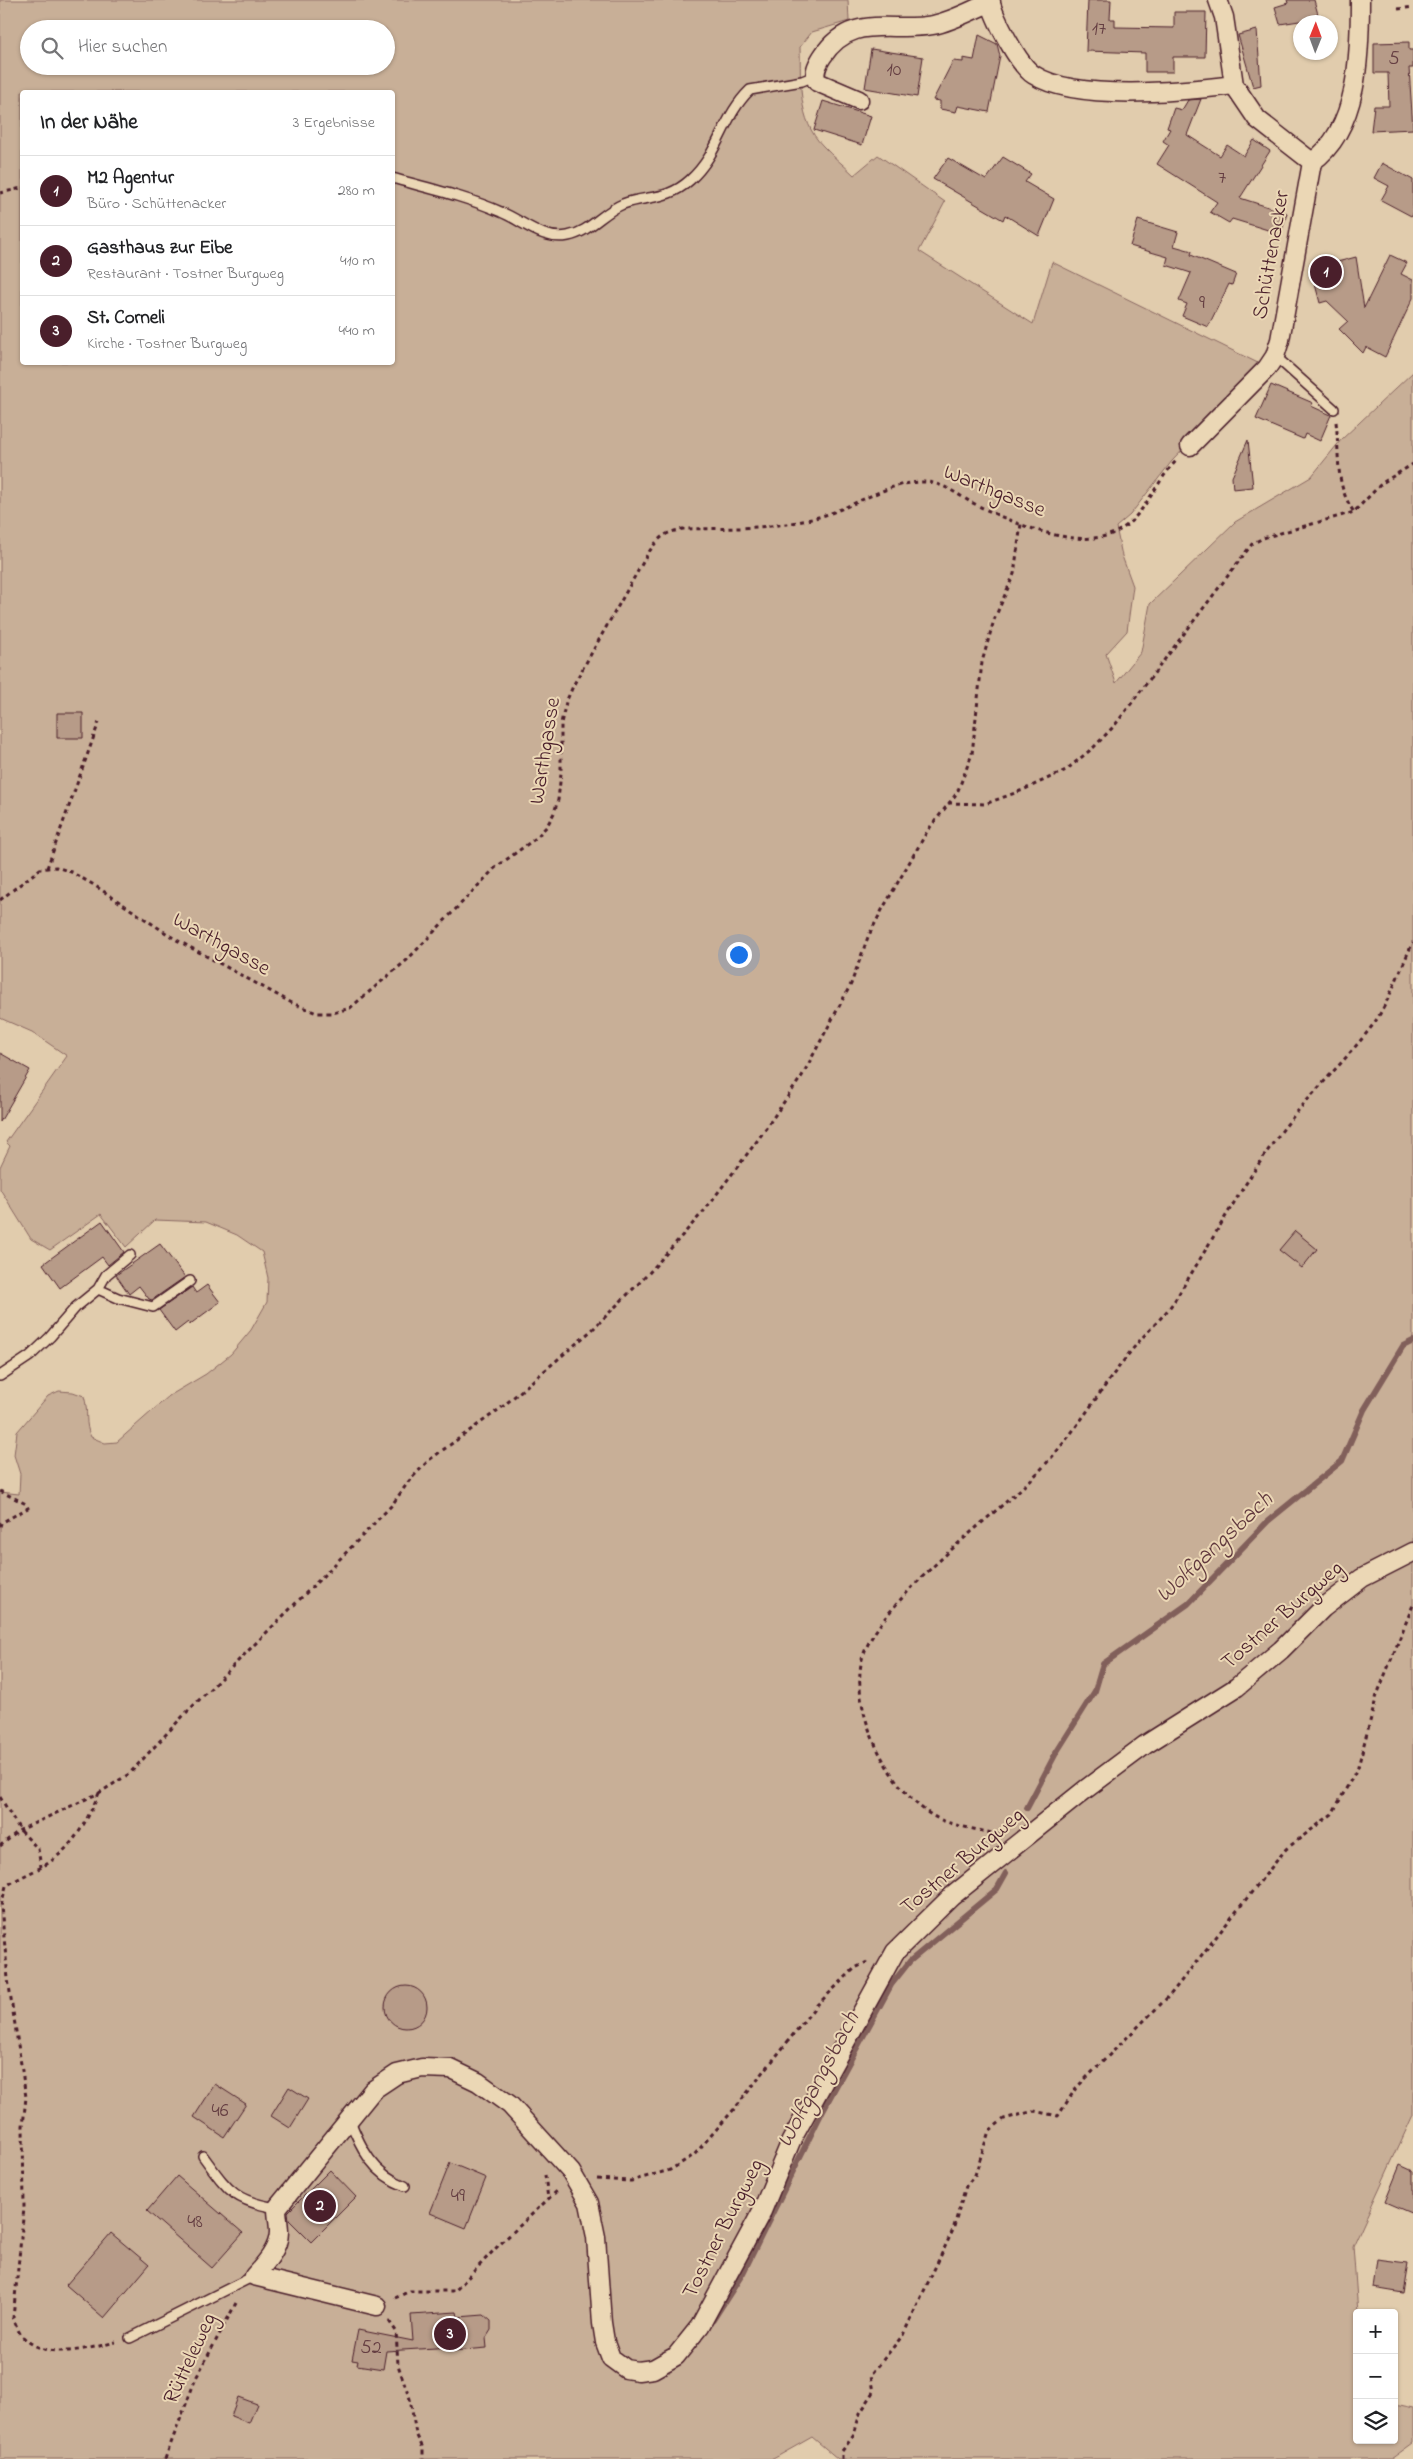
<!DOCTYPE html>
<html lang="de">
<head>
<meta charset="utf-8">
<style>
	body { margin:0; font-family:"Indie Flower",sans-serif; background:#f2f2f2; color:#202124 }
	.controls { position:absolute; right:15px; bottom:15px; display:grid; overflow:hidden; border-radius:5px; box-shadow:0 1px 4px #0004 }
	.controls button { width:45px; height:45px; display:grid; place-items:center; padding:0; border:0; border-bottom:1px solid #e0e0e0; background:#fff; color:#202124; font:25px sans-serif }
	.compass { position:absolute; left:1293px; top:15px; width:45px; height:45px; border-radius:50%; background:#fff; box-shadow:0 1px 4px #0004; rotate:1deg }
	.you { position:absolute; left:738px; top:954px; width:18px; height:18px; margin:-12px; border:4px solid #fff; border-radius:50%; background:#1a73e8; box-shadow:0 0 0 8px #1a73e833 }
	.badge { display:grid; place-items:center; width:32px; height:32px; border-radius:50%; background:#4a1f2b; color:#fff; font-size:16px; font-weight:700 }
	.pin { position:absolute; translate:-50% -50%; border:2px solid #fff; box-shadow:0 1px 5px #0006 }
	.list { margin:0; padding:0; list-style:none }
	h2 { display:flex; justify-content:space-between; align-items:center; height:65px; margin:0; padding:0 20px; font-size:21px }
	h2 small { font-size:16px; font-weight:400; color:#757577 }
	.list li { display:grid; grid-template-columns:32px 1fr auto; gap:15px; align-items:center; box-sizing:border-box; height:70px; padding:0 20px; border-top:1px solid #e0e0e0 }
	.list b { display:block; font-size:19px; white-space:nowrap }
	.list p { margin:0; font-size:16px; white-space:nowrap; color:#757577 }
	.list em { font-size:16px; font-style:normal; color:#757577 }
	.icon { flex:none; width:28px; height:28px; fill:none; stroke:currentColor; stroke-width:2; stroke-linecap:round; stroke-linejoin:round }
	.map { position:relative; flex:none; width:1413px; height:2459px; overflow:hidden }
	.search { position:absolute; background:#fff; box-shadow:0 1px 4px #0004; left:20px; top:20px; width:375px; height:55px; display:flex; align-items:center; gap:12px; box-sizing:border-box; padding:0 18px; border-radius:28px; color:#757577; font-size:19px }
	.panel { position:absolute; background:#fff; box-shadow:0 1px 4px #0004; left:20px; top:90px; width:375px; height:275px; border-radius:5px }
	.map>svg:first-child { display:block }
</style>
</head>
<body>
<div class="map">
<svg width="1413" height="2459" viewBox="0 0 1413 2459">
	<rect width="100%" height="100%" fill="#e1ccad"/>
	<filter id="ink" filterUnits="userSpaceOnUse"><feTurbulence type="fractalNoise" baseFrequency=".02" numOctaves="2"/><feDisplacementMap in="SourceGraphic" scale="10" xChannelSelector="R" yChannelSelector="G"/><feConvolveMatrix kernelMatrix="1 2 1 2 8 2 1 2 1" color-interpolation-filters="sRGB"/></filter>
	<g filter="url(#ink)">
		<!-- green -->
		<path fill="#c8af97" stroke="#896761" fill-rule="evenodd" d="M0,0h848l1,21 -37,11 -12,15c1,34 -3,73 23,99 10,11 21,19 31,29l24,-20 67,47 -26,49 114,73 19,-62 212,104 -92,95 -42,54 -14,12 6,29 11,30 -6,45 -21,23 10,29 25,-31 9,-48 85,-82 76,-45 30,-37 72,-68v1743l-60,131 5,67 -1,127h37v-35l19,4v34l-22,16h-553l-26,-22 -39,22h-773v-967l19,2 1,-20 -6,-19 3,-23 31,-36 11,-5 14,1 11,4c5,16 0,28 7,41l14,6 12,-1 52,-46 37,-22 25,-20 20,-24 16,-28 1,-24 -6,-26 -25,-17 -31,-13 -51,-2 -29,27 -25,-33 -51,36 -19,-11 -31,-50v-22l10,-21 -4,-4 61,-86 -35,-24 -32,-14zM29,29h357v37h-357zM22,92h370v270h-370z"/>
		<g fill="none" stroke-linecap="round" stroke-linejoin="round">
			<!-- stream -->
			<path stroke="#815e5a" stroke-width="6" d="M1027,1808l29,-55 39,-62 8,-27 85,-60 80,-83 74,-60 22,-51 39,-64 10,-5
				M713,2320l30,-47 80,-163 68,-125 19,-24 87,-72 9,-16"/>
		</g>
		<!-- building -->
		<path fill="#b79b88" stroke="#4a1f2b" d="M1088,0h23l-1,19h5v8l59,1v-16h32l-1,45h-32v15h-28v-19l-59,-2z
			M1287,0h27l5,18 -39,6 -5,-17 13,-4z
			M1257,30l4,55 -8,2 -15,-52z
			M979,35l18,9 3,12 -11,56 -31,-6 -2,6 -16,-3v-8l-7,-1 20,-39 10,1v-4l11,2z
			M1409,42v8h4v18h-4l4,61 -42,2 3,-25h15l-1,-33h-14v-30z
			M871,49l52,8 -6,40 -52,-9z
			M1201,99l-14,36 33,21 7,-11 17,11 10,-16 16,11 -30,47 47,15 -6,21 -49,-15 -3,4 -19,-11 7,-10 -60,-38 12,-19 -6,-4 7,-12 -3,-1 7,-20 8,2 6,-10z
			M823,101l48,15 -9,29 -48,-15z
			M1003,157l28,17 -6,8 29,17 -15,37 -34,-21 -2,5 -70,-41 15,-21 38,22z
			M1382,163l31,17v37l-32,-17 8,-14 -15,-8z
			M1138,220l40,12 -4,14 18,5 -1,4 45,19 -4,11 -3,-1 -21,43 -26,-11 5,-12 -8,-3 12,-28 -25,-8 2,-8 -38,-11z
			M1390,255l17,8 -6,11 12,6v18l-28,59 -19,-10 -3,6 -24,-24 9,-8 -21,-20 -7,2 -9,-34 45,-12 8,51z
			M1271,385l42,18 -2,3 20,9 -11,26 -15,-7 -2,5 -47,-20z
			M1248,440l5,47 -20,2 -1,-12z
			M57,713h26v25h-26z
			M0,1053l30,17 -30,52z
			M102,1221l22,31 -16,13 -6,-8 -42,31 -17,-24z
			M1295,1231l22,18 -15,19 -23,-18z
			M160,1244l25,33 -33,23 -3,-1 -10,-13 -10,8 -13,-19z
			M207,1285l13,17 -31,23 -1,-3 -13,10 -16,-22 33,-23 4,6z
			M385 2007a21 21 0 1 1 42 0a21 21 0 1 1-42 0Z
			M215,2084l31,20 -22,33 -30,-20z
			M289,2087l19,12 -18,29 -19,-12z
			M450,2163l36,15 -20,50 -36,-15z
			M1400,2165l13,6v43l-28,-12z
			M330,2170l26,27 -45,45 -22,-22 -1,-8z
			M177,2176l66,57 -31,35 -65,-57z
			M111,2233l38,32 -45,53 -38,-33z
			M1377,2259l31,4 -5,30 -30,-5z
			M457,2312l1,5 26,-2 7,6v9l-5,8 1,10 -34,3 -1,-4 -66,4 -3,18 -26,-4 1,-4 -6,-1 6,-30 55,11 -2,-26z
			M238,2397l19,7 -8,19 -18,-7z"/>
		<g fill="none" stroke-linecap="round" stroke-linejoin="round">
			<!-- lane casing -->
			<g stroke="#4a1f2b" stroke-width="12">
				<path id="lane" d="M392,178c36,10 75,19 109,34 22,9 42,29 67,24 22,-4 35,-24 55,-32 25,-9 44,-3 67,-24 30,-27 32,-63 60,-90l52,-9 13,-5
					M1275,356l59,53
					M98,1289l8,-14 24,-20
					M0,1376l30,-20 20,-19 26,-30 22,-18 20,9 35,9 37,-26
					M349,2118c12,31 24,56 56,68
					M203,2156c25,34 30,45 74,52
					M130,2338l124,-62"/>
			</g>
			<!-- street casing -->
			<g stroke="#4a1f2b" stroke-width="21">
				<path id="street" d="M990,0c4,18 29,66 44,75 42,27 151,16 200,10l23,34 55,43
					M1218,0l6,17 10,68
					M859,100l-42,-18c-4,-9 0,-17 5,-25 29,-45 68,-24 111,-32 20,-4 39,-15 58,-23
					M1190,446l77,-78 8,-12 5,-16 32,-178c47,-33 48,-109 48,-162
					M377,2306l-123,-30c10,-11 25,-27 25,-44 0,-8 -2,-16 -2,-24l96,-118 24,-16 25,-6 29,1 27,13 32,23 61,67 18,31 7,34 6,86 3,19 6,16 15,11 12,2 15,-2 23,-13 24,-30 62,-115 29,-70 104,-189 56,-55 135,-108 59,-44 92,-58 44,-37 42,-42 39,-30 51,-26"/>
			</g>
			<!-- path -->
			<path stroke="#4a1f2b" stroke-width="3" stroke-dasharray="4 4" stroke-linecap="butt" d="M1398,9l15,-2
				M0,193l22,-5
				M1336,422c4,33 -2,62 18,90
				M948,803l37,1 38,-14 43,-20 28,-23 21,-22 137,-181 11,-6 91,-26 28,-29 31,-19
				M47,868l52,-146
				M0,900l40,-31 16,-2 15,5 23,13 81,54 117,64 25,10h16l17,-5 57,-48 88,-92 41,-30 11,-12 7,-13 4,-13 3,-27v-50l5,-21 8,-18 73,-129c11,-17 16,-22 36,-26 47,-1 96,1 142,-14 32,-10 62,-32 96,-33 18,-1 33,10 48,19 38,20 114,55 154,27 23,-16 34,-48 54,-68
				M0,1491l26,13 2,4 -27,15 -1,4
				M99,1793c-13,31 -29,59 -59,75 -12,6 -23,11 -34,18l-5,20 7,73 18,118 -3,29 1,82 -11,110c3,6 5,14 9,18 23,25 65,13 94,6
				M0,1797l20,33 18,19 3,18
				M999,1835c-21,-6 -43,-8 -62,-17 -46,-24 -85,-103 -76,-154 9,-54 122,-140 164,-179 34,-31 60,-71 87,-109 8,-10 16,-22 25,-32 12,-15 28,-28 38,-44 32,-51 61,-104 96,-154 29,-43 69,-78 101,-120 16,-21 29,-59 41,-84
				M0,1846l20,-16 79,-37 30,-19 55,-59 150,-150 58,-60 17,-24 20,-21 72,-52 91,-78 56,-56 56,-63 53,-70 45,-65 49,-92 17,-47 14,-27 46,-80 29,-37 15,-39 10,-92 12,-42 20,-46 7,-50
				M545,2175l3,24
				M597,2179l34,2 39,-11 24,-15 42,-48 79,-100 40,-39 12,-6
				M395,2298l15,-7h45l42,-44 62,-58
				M389,2321l7,10 2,34 12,34 6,35 7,14v11
				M165,2459l31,-81 40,-75
				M842,2459v-8l12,-16 6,-22 14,-21 -3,-17 32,-40 50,-105 13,-44 9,-11 14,-44 15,-12 30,-8 24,5 18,-28 94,-93 116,-146 46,-35 26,-47 19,-72 36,-90"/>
			<!-- lane -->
			<use href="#lane" stroke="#ebd7b5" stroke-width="9"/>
			<!-- street -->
			<use href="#street" stroke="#ebd7b5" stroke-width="18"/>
		</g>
	</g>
	<g text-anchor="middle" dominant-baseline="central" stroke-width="4" stroke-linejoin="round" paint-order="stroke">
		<!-- number labels -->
		<g font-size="20" fill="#653e42">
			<text x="1099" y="29">17</text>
			<text x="1394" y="59">5</text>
			<text x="894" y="70">10</text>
			<text x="1222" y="178">7</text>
			<text x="1202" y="303">9</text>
			<text x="220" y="2111">46</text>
			<text x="458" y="2196">49</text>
			<text x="195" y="2222">48</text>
			<text x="371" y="2348">52</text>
		</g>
		<!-- street labels -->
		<g font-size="22" fill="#4a1f2b" stroke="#ebd7b5">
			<text transform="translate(1272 255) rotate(-80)">Schüttenacker</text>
			<text transform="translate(994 492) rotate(22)">Warthgasse</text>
			<text transform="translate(546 751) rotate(-81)">Warthgasse</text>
			<text transform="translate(221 945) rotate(29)">Warthgasse</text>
			<text transform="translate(1283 1616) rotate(-41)">Tostner Burgweg</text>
			<text transform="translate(963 1862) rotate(-40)">Tostner Burgweg</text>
			<text transform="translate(724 2229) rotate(-63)">Tostner Burgweg</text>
			<text transform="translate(191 2359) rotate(-65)">Rütteleweg</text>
		</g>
		<!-- water labels -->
		<g font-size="24" font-style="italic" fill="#61393e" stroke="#ebd7b5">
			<text transform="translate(1215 1548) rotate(-43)">Wolfgangsbach</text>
			<text transform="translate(819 2080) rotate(-62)">Wolfgangsbach</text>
		</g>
	</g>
</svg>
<div class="controls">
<button>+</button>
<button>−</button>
<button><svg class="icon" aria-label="layers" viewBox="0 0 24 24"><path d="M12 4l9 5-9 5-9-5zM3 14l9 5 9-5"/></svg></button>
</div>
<svg class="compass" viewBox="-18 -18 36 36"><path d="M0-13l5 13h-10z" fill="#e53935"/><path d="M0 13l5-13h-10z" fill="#757577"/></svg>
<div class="you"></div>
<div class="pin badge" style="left:1326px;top:272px">1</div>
<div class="pin badge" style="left:320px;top:2206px">2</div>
<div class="pin badge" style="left:450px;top:2334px">3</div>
<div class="search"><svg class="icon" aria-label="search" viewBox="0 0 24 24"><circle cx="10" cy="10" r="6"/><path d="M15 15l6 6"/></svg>Hier suchen</div>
<section class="panel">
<h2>In der Nähe<small>3 Ergebnisse</small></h2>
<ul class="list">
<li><span class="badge">1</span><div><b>M2 Agentur</b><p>Büro · Schüttenacker</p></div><em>280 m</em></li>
<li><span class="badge">2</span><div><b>Gasthaus zur Eibe</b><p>Restaurant · Tostner Burgweg</p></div><em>410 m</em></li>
<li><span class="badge">3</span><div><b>St. Corneli</b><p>Kirche · Tostner Burgweg</p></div><em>440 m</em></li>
</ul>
</section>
</div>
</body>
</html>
